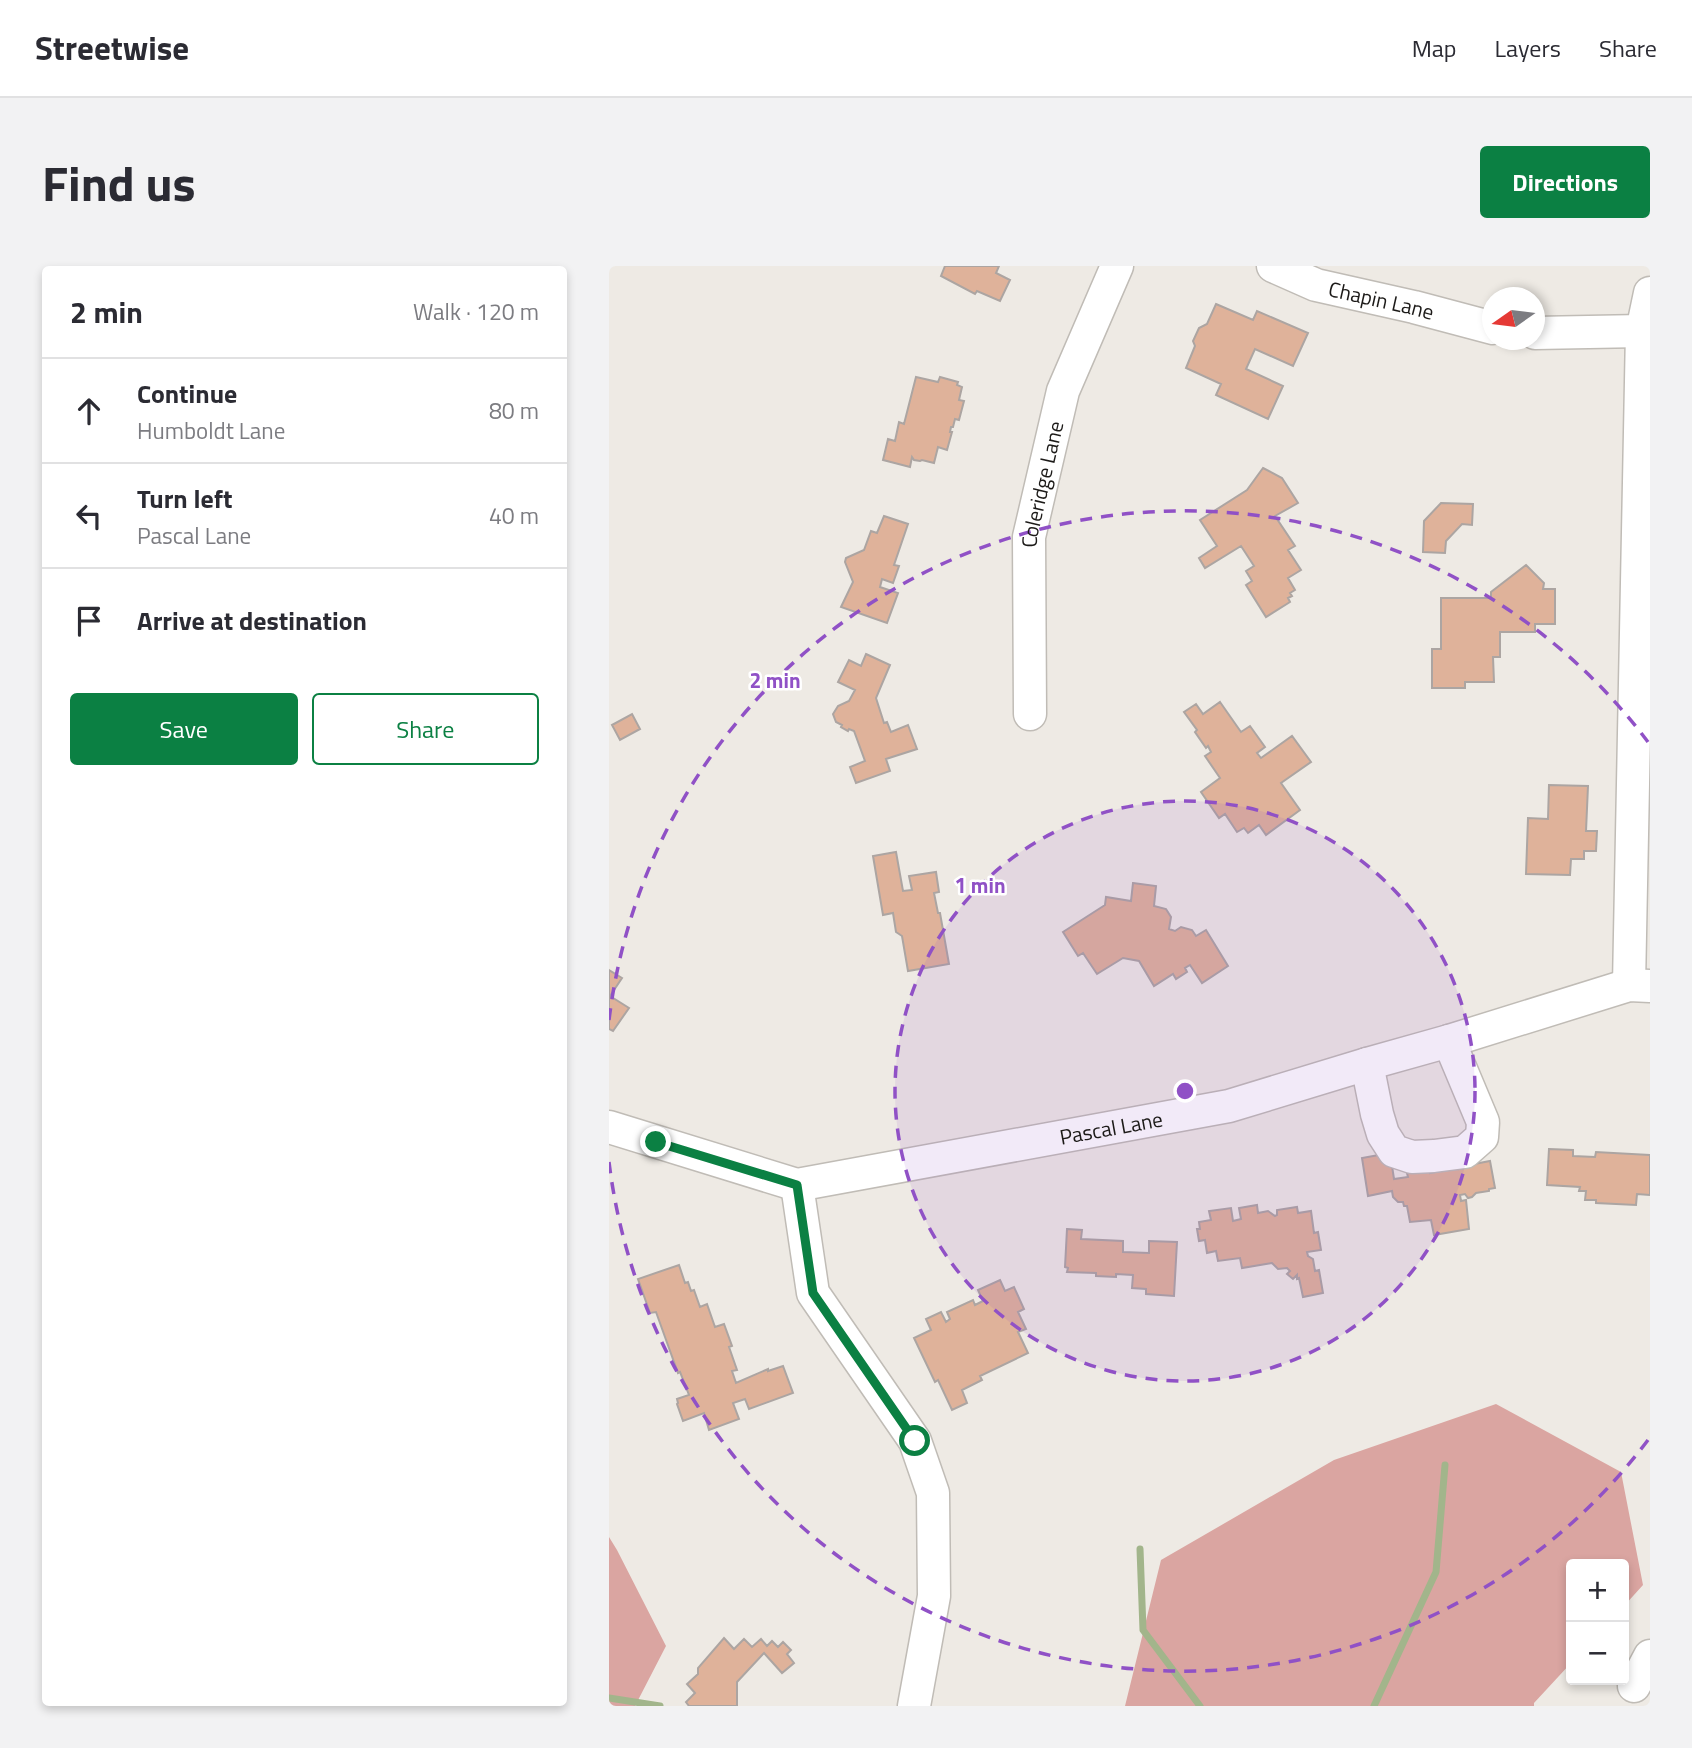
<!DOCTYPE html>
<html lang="en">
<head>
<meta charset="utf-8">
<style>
	body { margin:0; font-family:"Titillium Web",sans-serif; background:#f2f2f3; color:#2b2b33 }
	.controls { position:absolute; right:21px; bottom:21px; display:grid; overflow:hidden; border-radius:7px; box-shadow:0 4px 10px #0003 }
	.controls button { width:63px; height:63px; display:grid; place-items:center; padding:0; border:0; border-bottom:2px solid #e1e1e2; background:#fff; color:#2b2b33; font:35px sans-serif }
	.compass { position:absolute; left:873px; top:21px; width:63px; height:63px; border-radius:50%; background:#fff; box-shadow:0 4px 10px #0003; rotate:256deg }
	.stop { position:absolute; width:21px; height:21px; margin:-16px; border:5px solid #0b8043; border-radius:50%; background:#fff }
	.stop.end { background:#0b8043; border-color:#fff; box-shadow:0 2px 7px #0008 }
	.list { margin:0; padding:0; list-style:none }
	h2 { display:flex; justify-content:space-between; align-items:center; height:91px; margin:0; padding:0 28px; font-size:30px }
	h2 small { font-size:23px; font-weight:400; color:#7c7c81 }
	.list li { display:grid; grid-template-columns:46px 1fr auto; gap:21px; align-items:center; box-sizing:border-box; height:105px; padding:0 28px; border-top:2px solid #e1e1e2 }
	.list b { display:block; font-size:26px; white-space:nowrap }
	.list p { margin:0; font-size:23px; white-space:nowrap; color:#7c7c81 }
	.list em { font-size:23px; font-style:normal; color:#7c7c81 }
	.actions { display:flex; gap:14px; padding:21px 28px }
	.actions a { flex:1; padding:16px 0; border:2px solid #0b8043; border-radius:7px; text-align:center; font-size:24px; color:#0b8043 }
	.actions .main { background:#0b8043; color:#fff }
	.icon { flex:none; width:38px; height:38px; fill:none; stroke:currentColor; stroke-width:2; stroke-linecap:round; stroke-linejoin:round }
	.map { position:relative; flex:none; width:1041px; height:1440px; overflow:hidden; border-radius:7px }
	header { display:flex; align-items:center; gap:42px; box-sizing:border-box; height:98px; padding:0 35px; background:#fff; border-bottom:2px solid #e1e1e2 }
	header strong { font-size:33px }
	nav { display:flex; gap:38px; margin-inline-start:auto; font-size:24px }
	.intro { display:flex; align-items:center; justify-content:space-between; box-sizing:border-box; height:168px; padding:0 42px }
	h1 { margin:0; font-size:49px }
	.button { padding:18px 32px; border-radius:7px; background:#0b8043; color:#fff; font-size:24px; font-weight:700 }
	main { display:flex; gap:42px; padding:0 42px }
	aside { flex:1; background:#fff; border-radius:7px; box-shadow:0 4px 10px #0003 }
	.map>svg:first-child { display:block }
</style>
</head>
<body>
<header>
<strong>Streetwise</strong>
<nav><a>Map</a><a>Layers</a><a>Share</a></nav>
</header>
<div class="intro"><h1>Find us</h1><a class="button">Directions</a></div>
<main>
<aside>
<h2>2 min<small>Walk · 120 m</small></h2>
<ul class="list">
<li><svg class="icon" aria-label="ahead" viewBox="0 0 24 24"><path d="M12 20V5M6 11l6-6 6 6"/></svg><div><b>Continue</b><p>Humboldt Lane</p></div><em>80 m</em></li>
<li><svg class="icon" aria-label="left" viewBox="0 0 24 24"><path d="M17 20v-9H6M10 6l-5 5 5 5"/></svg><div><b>Turn left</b><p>Pascal Lane</p></div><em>40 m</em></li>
<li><svg class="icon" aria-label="arrive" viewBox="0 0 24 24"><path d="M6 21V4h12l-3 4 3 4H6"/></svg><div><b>Arrive at destination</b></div></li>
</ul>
<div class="actions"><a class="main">Save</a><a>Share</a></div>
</aside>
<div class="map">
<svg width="1041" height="1440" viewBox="0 0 1041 1440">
	<rect width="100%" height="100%" fill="#eeeae4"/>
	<!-- forest -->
	<path fill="#daa5a1" d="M887,1138l125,68 22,113 -19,21v-42h-53v99l-37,40v3h-409l36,-146 173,-100z
		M0,1271l8,13 49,96 -31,60h-26z"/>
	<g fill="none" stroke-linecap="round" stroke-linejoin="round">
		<!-- stream -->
		<path stroke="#a2b58b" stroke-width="7" d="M531,1283l3,81 57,76
			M0,1432l51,8
			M765,1440l62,-134 9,-107"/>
	</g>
	<!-- building -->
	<path fill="#dfb29a" stroke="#aca5a2" stroke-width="2" d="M336,0h54l-3,7 14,7 -10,21 -23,-10 -2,3 -34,-18z
		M607,38l37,16 4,-9 51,22 -15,33 -38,-17 -9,20 37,17 -15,33 -52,-24 5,-11 -35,-16 9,-22 -2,-5 6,-13 8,-4z
		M307,111l22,5 2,-5 18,5 -1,3 5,2 -3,13 5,1 -5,19 -4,-1 -2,8h-2l-1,5h2l-5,18 -9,-3 -4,16 -12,-3 -2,1 -6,-1 -2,-3 -2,10 -27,-7 5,-21 7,2 4,-19 5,2z
		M654,202l19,10 16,25 -23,13 20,30 -7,4 13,20 -13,8 7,12 -5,3 2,3 -4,2 2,4 -24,15 -20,-32 6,-4 -6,-10 8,-5 -13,-20 -36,22 -6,-10 18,-12 -17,-26 47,-30z
		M832,237l32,1 -1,21 -10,-1 -16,17 -1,12 -22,-1 1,-31z
		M275,250l24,8 -14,41 5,1 -6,17 -11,-4 -2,8 18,6 -11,30 -46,-16 12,-25 -8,-20 1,-4 18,-8 7,-19 6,2z
		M917,299l18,18 -1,6h12v35h-20v8h-35v25h-7l1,25h-29v6h-33v-39h9v-51h50v-6z
		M257,388l24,11 -14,33 8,25 3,-1 4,10 17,-7 9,24 -31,10 4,12 -34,12 -6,-16 15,-6 -11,-30 -5,-2 -1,2 -7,-4 1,-2 -6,-3 -3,-8 5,-8 11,-5 6,-11 -17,-8 11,-22 12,6z
		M611,436l21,30 9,-6 15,21 -8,6 4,5 31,-22 19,26 -30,21 19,27 -34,25 -7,-10 -11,8 -4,-5 -7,4 -12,-18 -6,4 -18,-26 19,-14 -15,-22 6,-4 -3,-6 -2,2 -11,-16 2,-2 -13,-18 12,-8 7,10z
		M23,448l8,15 -20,11 -8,-15z
		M940,519l39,1 -2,45h11l-1,20h-12v8h-13l-1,16 -44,-1 2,-56 20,1z
		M287,586l7,39 9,-1 -3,-14 27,-4 3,20 -5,1 4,20h2l9,51 -41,7 -6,-35 -6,-4 -3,-19 -10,2 -10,-59z
		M524,617l23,3 -2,20 12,3 5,8 -2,12 6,2 6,-4 11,3 4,6 10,-6 22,36 -26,17 -12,-18 -5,3 2,4 -11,7 -3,-5 -19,12 -15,-25 -16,-3 -26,16 -14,-21 -5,3 -15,-24 42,-27 1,-8 25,4z
		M0,704l13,8 -12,18 19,12 -16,23 -4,-2z
		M940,883l24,1v6l22,1 1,-5 54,3v40l-13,-1 -1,11 -40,-2v-3h-11l1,-9h-7l1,-4 -33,-2z
		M781,887l4,26 14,-2 -1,-4 22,-3 1,3 10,-2v-5l19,-3v6l11,-2 -1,-2 21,-4 5,27 -6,1v2l-13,2 -4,4 -4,1 -3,-4 -5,1 1,6 5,-1 3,29 -35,6 -3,-15 -21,2 -3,-16h-3l-1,-4h-5l-5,-5 -1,-6 -24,5 -6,-38z
		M648,939l1,8 10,-2 7,5 2,-1v-5l20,-3 1,6 13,-2 3,22 4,-1 3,18 -14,2 1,4 5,3 2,12 4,-1 4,23 -20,4 -4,-19 -2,1v-4l-4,4 -6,-5 3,-3 -3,-3 -9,1 -6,-6 -30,5 -2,-10 -22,3 -2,-10 -9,2 -2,-13 -6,1 -2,-12h3l-1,-7 12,-2 -2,-9 22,-3 2,13 8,-2 -2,-11z
		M458,963l15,1 -1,9 42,2v11l26,1v-12l28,1 -3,54 -28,-2v-5l-14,-1 1,-13 -17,-1v3l-20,-1v-3l-29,-1 1,-4 -3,-1z
		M70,999l6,18 3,-1 3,9 3,-1 6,17 7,-3 8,23 9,-3 8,22 -3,1 8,23 -5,1 4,12 32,-14v2l15,-5 10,27 -44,16 -4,-10 -12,4 6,16 -30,11 -5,-17 -21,8 -6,-17 1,-1 -1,-4 12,-4 -9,-23 -2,1 -22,-61 -6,1 -12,-34z
		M391,1014l5,11 9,-4 10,22 -6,3 8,17 -8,3 10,21 -48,23 2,4 -20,10 5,13 -15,7 -14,-30 -3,2 -21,-44 17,-8 -5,-11 15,-7 5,10 4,-3 -3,-7 26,-12 2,5 8,-4 -5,-11z
		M115,1372l10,11 10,-10 8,8 9,-8 6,7 5,-5 6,6 5,-5 8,8 -4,4 7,9 -12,10 -18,-20 -27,29v24h-48l-3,-4 9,-9 -8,-9 11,-10v-6z"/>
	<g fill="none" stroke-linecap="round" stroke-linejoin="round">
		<!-- minor casing -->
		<g stroke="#c0bcb6" stroke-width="35">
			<g id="minor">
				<path id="s1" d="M664,0l43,19 98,22 79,21"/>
				<path d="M926,67l107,-2"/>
				<path id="s2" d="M421,448l-1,-177 34,-146 54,-125"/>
				<path d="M1020,719l13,-654 8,-38"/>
				<path d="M758,798l10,50 6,20 11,17 18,6 22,-1 31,-4 17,-15 1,-15 -34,-81"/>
				<path id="s3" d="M0,861l188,58 432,-79 138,-42 82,-23 180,-56 21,1"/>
				<path d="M188,919l16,108 102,148 18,52 1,103 -20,110"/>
				<path d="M1025,1420l16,-30"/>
			</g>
		</g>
		<!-- minor -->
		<use href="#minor" stroke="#fff" stroke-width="32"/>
	</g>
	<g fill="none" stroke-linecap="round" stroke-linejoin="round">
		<!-- route -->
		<path stroke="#0b8043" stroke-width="9" d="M47,876l141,43 16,108 102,148"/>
	</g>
	<!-- distance rings -->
	<circle cx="576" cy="825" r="290" fill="#9051c6" fill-opacity=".12"/>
	<g fill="none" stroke="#9051c6" stroke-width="3.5" stroke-dasharray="12 9">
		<circle cx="576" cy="825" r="290"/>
		<path d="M1039 1174A580 580 0 0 1 0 896M0 754A580 580 0 0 1 1039 476"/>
	</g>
	<g text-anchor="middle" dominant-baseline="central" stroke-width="5" stroke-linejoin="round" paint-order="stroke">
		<!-- street labels -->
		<g font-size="21" fill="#1c1a18" stroke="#fff">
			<text stroke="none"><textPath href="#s1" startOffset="114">Chapin Lane</textPath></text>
			<text stroke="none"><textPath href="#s2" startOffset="231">Coleridge Lane</textPath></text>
			<text stroke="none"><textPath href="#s3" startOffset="516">Pascal Lane</textPath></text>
		</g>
	</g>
	<circle cx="576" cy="825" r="10" fill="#9051c6" stroke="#fff" stroke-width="3.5"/>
	<g font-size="21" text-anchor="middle" font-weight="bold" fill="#9051c6" stroke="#fff" stroke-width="5" stroke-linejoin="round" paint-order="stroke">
		<text x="166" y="422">2 min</text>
		<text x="371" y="627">1 min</text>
	</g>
</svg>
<div class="controls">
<button>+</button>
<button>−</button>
</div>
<svg class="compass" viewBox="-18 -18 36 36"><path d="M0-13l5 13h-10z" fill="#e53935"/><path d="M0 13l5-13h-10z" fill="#7c7c81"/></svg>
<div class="stop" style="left:306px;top:1175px"></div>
<div class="stop end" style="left:47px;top:876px"></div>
</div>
</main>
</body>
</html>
